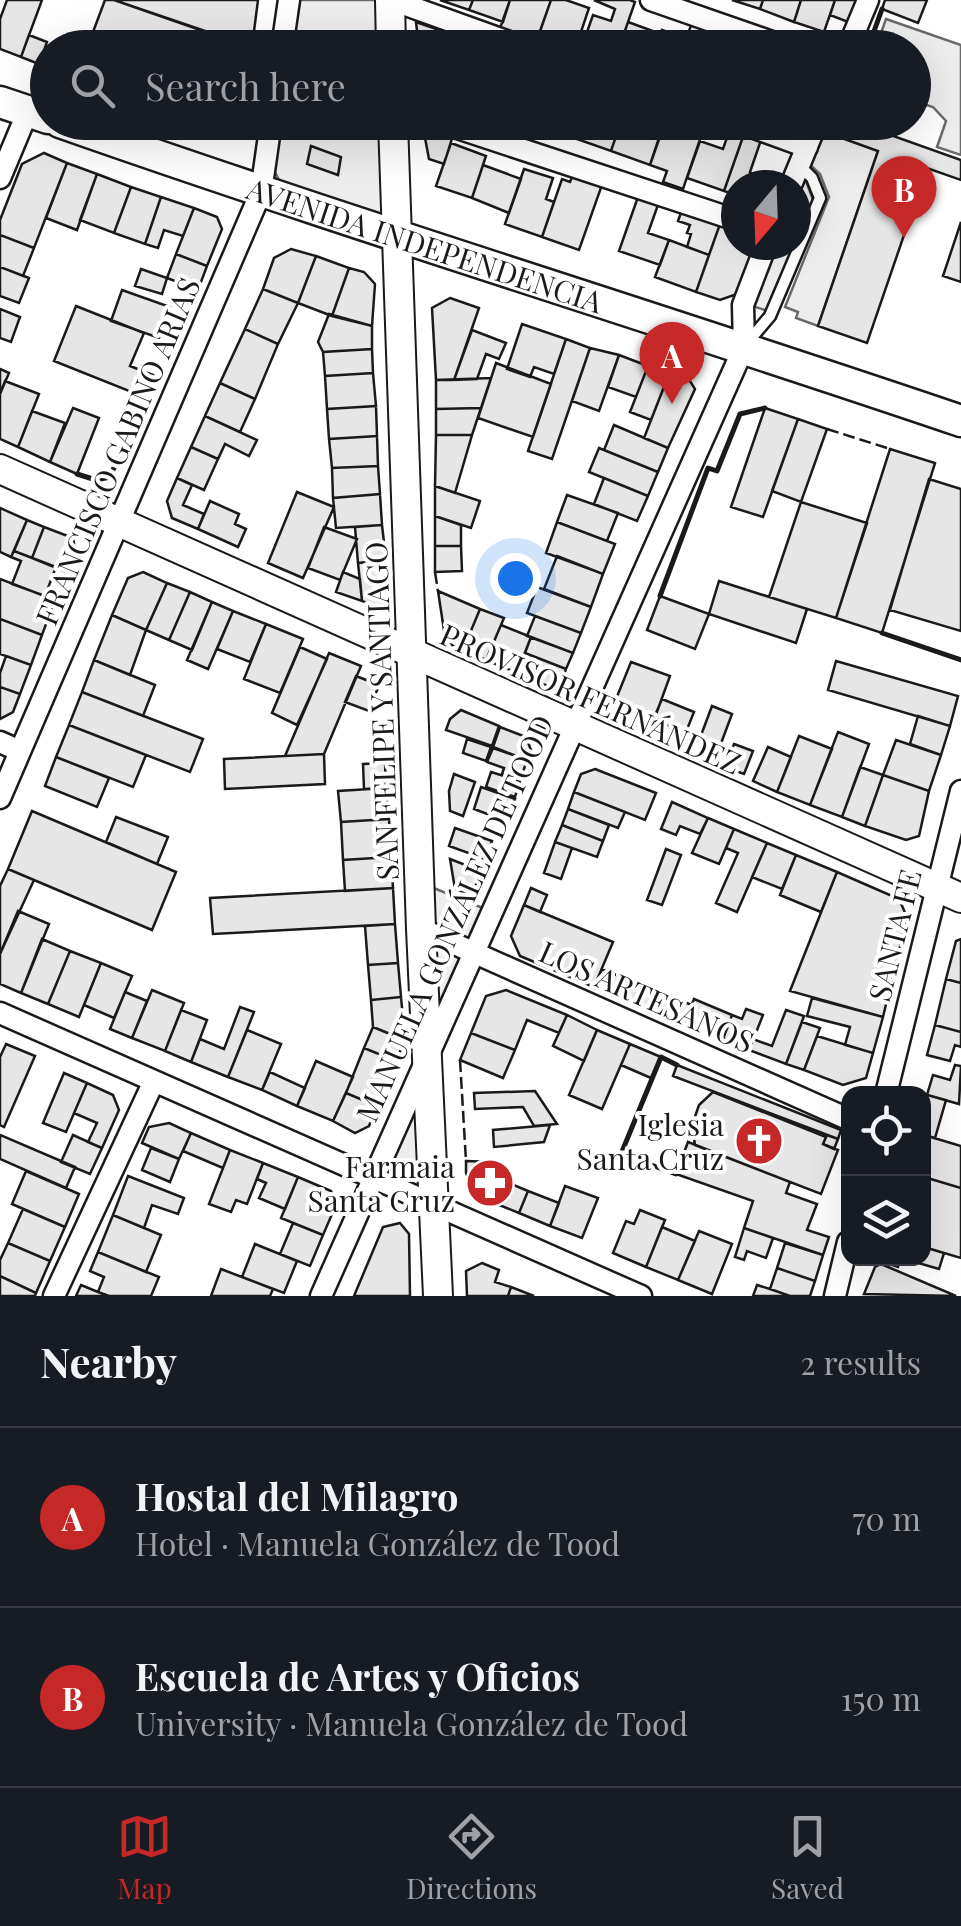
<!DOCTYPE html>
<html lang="en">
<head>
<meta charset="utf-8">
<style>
	body { margin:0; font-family:"Playfair Display",serif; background:#20242c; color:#f1f3f6 }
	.controls { position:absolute; right:30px; bottom:30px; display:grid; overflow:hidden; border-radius:20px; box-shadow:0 10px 40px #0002 }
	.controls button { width:90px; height:90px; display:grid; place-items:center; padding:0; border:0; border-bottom:2px solid #363941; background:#171b24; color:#f1f3f6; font:50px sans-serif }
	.compass { position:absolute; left:721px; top:170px; width:90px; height:90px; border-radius:50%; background:#171b24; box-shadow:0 10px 40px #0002; rotate:199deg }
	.you { position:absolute; left:515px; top:578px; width:35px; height:35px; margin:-25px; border:8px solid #fff; border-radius:50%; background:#1a73e8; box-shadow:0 0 0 15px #1a73e833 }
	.badge { display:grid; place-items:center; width:65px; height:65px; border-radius:50%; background:#c62828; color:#fff; font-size:32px; font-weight:700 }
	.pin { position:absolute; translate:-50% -82px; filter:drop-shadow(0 2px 5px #0008) }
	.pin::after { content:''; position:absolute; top:52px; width:35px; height:30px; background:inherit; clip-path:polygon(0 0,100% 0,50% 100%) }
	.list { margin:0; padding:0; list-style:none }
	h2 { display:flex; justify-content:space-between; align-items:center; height:130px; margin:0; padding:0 40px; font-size:42px }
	h2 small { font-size:32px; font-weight:400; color:#9ea1a6 }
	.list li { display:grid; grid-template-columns:65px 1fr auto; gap:30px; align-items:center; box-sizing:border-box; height:180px; padding:0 40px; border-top:2px solid #363941 }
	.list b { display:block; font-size:38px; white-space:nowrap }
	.list p { margin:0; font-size:32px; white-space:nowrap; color:#9ea1a6 }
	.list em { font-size:32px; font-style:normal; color:#9ea1a6 }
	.icon { flex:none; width:55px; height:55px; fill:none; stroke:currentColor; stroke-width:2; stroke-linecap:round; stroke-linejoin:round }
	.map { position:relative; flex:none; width:961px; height:1296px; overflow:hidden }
	.search { position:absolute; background:#171b24; box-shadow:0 10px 40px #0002; left:30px; right:30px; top:30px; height:110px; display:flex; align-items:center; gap:25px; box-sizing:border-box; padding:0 35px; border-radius:55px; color:#9ea1a6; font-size:38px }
	.sheet { height:490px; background:#171b24 }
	nav { display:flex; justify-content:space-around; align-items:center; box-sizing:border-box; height:140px; border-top:2px solid #363941; background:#171b24; font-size:28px; color:#9ea1a6 }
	nav a { display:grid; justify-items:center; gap:5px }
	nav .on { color:#c62828 }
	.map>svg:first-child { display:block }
</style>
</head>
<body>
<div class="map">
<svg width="961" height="1296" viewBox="0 0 961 1296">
	<rect width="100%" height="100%" fill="#fff"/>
	<!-- built -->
	<path fill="#ededed" stroke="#6a6a6a" stroke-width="2.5" d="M297,0h83l2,47 -92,1z
		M886,19l75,26v110l-24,-8 9,-26 -13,-14 -19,-6v-53l-38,-1z
		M279,123h106l3,84 -13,12 -93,-33 -10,-20z
		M825,123h16l-4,13 41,15 -60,175 -22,-8 2,-6 -13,-5 44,-110 -9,-23 -12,-11z
		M799,174l7,7 7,19 -17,42z
		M770,245h25l-27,66 -22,-7z
		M424,884l61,25 -54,126z
		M425,1065l6,134 -56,-24z"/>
	<!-- building -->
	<path fill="#e6e6e6" stroke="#1a1a1a" stroke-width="2.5" d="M7,0h35l-21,57 -21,-8v-30z
		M105,0h9l138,48h-165z
		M114,0h144l-6,47z
		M440,0h33l-4,10z
		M473,0h37l-7,22 -34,-12z
		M510,0h41l-15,43 -37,-12z
		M551,0h15l23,8 -12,36 -37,-13z
		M630,0l5,2 -16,46 -37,-2 11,-31 18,6 4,-12 -21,-9z
		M732,0h31l-3,9z
		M763,0h38l-7,22 -34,-13z
		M801,0h34l-11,32 -30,-10z
		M835,0h22l-9,22 -18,-7z
		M885,0h42l-9,23 -36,-14z
		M693,20l17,6 -7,22h-47l6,-18 24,9z
		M416,22l64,22 -1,4h-60z
		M628,22l33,12 -5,14h-37z
		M29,35l18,7 -8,22 -18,-7z
		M199,122h31l-11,8z
		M422,122l32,10 -10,32 -15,-5z
		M539,122h41l-6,16 -36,-12z
		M580,122h41l-10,29 -37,-13z
		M665,122h41l-23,67 -20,-7 4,-11 -17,-6z
		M791,122h15l-4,12 -13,-5z
		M841,122h13l107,38v20l-34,-12 -60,175 -49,-17 60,-175 -42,-15z
		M620,124l39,14 -9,27 -39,-14z
		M730,129l14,5 -20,57 -37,-13 13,-37 23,8z
		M744,134l17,6 -11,32 27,10 -2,3h-39v10l-12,-4z
		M451,143l35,13 -14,42 -36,-12z
		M311,146l30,11 -3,18 -31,-11z
		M44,153l23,10 -33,85 -34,-13v-15l22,-56z
		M67,163l30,11 -20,56 -31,-12z
		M483,165l38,14 -12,34 -37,-15z
		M524,169l29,9 -7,21 8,3 -12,35 -37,-13z
		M574,172l29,10 -24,68 -37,-13 20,-58 8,3z
		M97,174l34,13 -17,46 -34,-13z
		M131,187l30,10 -16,47 -31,-11z
		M639,194l20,8 -11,31 21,7 -9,25 -41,-14z
		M161,197l33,11 -11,28 -19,-6 -6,18 -13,-4z
		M194,208l23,9 5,12 -15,37 -31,-12z
		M682,210l38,14 -11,31 -22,-8 4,-13 -4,-1 3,-8 -12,-4z
		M961,222v60l-18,-6z
		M720,224l16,6v15h19l-18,49 -17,6 -24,-8z
		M0,235l34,13 -11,28 -23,-9z
		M669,240l40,15 -13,37 -41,-15z
		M291,249l25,7 -18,47 -35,-14 11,-31z
		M176,254l31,12 -9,24 -31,-12z
		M316,256l33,12 -17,48 -34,-13z
		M0,267l29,11 -10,25 -19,-7z
		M349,268l15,4 11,12 -3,42 -40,-10z
		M141,269l26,9 -5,16 -27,-8z
		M263,289l35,14 -20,41 -33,-15z
		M122,290l48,17 -11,31 -48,-17z
		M450,298l29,10 -25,72h-18l-4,-72z
		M76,306l68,27 -14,33 23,9 -9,22 -90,-36z
		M0,309l20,8 -9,25 -11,-4z
		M329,314l43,12v23l-49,3 -5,-10z
		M522,324l44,15 -12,35 -20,-7 -4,10 -23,-8z
		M245,329l33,15 -23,55 -35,-16z
		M472,330l34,13 -7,16 -13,-5 -9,25 -23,1z
		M566,339l24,9 -38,111 -24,-8z
		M590,348l29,7 -20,56 -27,-10z
		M372,349l1,24 -48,3 -2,-24z
		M619,355l29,11 -12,31 -28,-10z
		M496,363l55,21 -18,53 -55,-19z
		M648,366l21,8 -18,46 -21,-8z
		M0,369l9,4 -9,21z
		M373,373l3,33 -49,3 -2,-33z
		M669,374l21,7 5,8 -27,59 -24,-10z
		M491,378l-10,30 -45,1v-29z
		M5,381l34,13 -21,53 -18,-8v-45z
		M220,383l35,16 -15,33 -35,-16z
		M376,406l1,30 -48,3 -2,-30z
		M73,408l26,10 -22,56 -27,-12z
		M481,408l-9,27h-36v-26z
		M765,408l33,11 -35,98 -32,-10z
		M32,411l33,12 -15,39 -32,-15z
		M205,416l52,24 -8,16 -24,-12 -7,15 -27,-12z
		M798,419l29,10 -26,73 -29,-11z
		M614,425l54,23 -10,24 -54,-22z
		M436,435h36l-17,58 -20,-7z
		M377,436l1,30 -46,2 -3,-29z
		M191,447l27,12 -14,31 -27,-12z
		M599,448l59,24 -10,24 -59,-24z
		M890,449l45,14 -53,170 -46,-15z
		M378,466l2,28 -47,4 -1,-30z
		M177,478l15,7 -9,20 21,9 -6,15 -26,-11 -5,-17z
		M604,478l44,18 -11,25 -43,-17z
		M929,479l32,10v142l-71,-21z
		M435,486l45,15 -9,27 -36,-12z
		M297,492l37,15 -31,71 -35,-15z
		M380,494l2,31 -46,3 -3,-30z
		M567,495l51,18 -11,28 -50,-19z
		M210,501l29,13 -4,10 11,5 -8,18 -40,-18z
		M801,502l66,21 -31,95 -67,-21z
		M0,508l27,12 -16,37 -11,-5z
		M435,516l26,9v21h-26z
		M27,520l17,7 -12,31 -18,-7z
		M557,522l58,22 -12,30 -57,-21z
		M382,525l4,35 -28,3 -3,-36z
		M44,527l29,11 3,16 -7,19 -37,-15z
		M324,527l33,12 -17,41 -32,-12z
		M435,546h26l1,25 -27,1z
		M14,551l42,16 -11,29 -33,-12 9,-23 -10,-4z
		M557,556l46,18 -12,33 -47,-18z
		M386,560l3,38 -13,9 -14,-6 -4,-38z
		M143,572l24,11 -21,47 -34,-15 16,-37z
		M343,572l17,7 2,22 -26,-9z
		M0,579l55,21 -13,35 -42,-16z
		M719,581l88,28 -11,34 -87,-29z
		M167,583l23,9 -21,48 -23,-10z
		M537,587l54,20 -10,26 -54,-20z
		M438,591l42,18 -17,41 -10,-4 -8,-9z
		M190,592l22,10 -20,48 -23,-10z
		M660,596l49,18 -14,35 -48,-19z
		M212,602l21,9 -25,58 -21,-9z
		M480,609l24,9 -18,42 -23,-10z
		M233,611l33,13 -16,38 -33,-13z
		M112,615l34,15 -16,45 -36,-15z
		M535,616l46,17 -8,20 -46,-17z
		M0,619l42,16 -11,30 -31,-11z
		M266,624l37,15 -23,54 -36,-14z
		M501,625l30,12 -14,36 -31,-13z
		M531,637l42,16 -7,16 -41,-16z
		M300,647l27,12 -30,66 -25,-12z
		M329,653l32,13 -37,88 -39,2z
		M525,653l41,16 -6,16 -8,3 -35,-15z
		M6,656l25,9 -11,29 -20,-7v-14z
		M94,660l61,25 -12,31 -61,-24z
		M836,661l122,35 -8,30 -122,-36z
		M631,662l39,14 -20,55 -28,-12 -8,-15z
		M356,676l23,9 -10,26 -24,-9z
		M0,687l20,7 -7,18 -13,7z
		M82,692l121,47 -13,33 -121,-47z
		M662,699l32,13 -8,20 -33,-12z
		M712,706l20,8 -12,32 -20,-8z
		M461,710l38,16 -7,20 -46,-16 4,-11z
		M918,716l32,10 -9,29 -31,-11z
		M69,725l77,30 -13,32 -77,-30z
		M500,727l26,10 5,13 -4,10 -34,-13z
		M838,732l31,12 -27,73 -32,-12z
		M799,736l33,13 -22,56 -33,-13z
		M467,739l24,8 -5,14 -23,-8z
		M896,740l45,15 -12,36 -46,-16z
		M734,744l19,7 -9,23 -19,-7z
		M768,747l23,10 -14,35 -24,-11z
		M493,748l34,12 -7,21 -18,-7 2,-6 -17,-6z
		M324,754l1,30 -100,5 -1,-30z
		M56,757l53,21 -12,29 -52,-21z
		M385,763l1,25 -22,1 -1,-25z
		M860,767l23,8 -18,51 -23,-9z
		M595,769l61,24 -11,27 -71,-28 7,-18z
		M491,772l29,9 -5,16 -29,-10z
		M454,774l21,8 -12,34 -13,-5 -1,-20z
		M883,775l46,16 -10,45 -13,4 -41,-14z
		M481,787l34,12 -12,21 -29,-11z
		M386,788l3,31 -48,3 -3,-31z
		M574,792l51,20 -7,16 -50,-19z
		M672,802l36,16 -8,16 -20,-8 -4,9 -15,-6z
		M568,809l41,16 -6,16 -41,-16z
		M32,811l144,61 -24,58 -144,-61z
		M116,817l52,20 -11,27 -51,-22z
		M708,818l26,11 -15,35 -27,-11z
		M389,819l2,38 -48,3 -2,-38z
		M562,825l41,16 -6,16 -42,-15z
		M455,828l37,13 -7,18 -36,-13z
		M734,829l33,14 -30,69 -21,-9 22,-50 -12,-5z
		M555,842l17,6 -11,31 -17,-6z
		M767,843l29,12 -14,34 -30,-12z
		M666,849l15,6 -19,50 -15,-5z
		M796,855l41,17 -16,40 -41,-17z
		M391,857l2,31 -48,3 -2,-31z
		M450,859l31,12 -9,24 -17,-6z
		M8,869l26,11 -34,74v-68z
		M837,872l62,27 8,18 -24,100 -93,-26z
		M393,888l2,36 -182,10 -3,-36z
		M531,888l16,7 -7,17 -16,-7z
		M524,905l89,37 -19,45 -74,-31 -9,-20z
		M18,911l31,13 -28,69 -21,-9v-30z
		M395,924l3,39 -30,2 -3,-39z
		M42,939l28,12 -22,53 -27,-11z
		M961,939v44l-15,-4 10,-38z
		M70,951l31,12 -22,54 -31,-13z
		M101,963l31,13 -18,42 -30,-13z
		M398,963l3,34 -30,3 -3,-35z
		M602,969l29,12 -7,18 -30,-12z
		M946,979l15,4v49l-26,-7z
		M631,981l35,14 -7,18 -35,-14z
		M152,990l32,13 -19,48 -33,-13z
		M506,990l61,25 -8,18 -32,-13 -12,30 -44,-17 15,-37z
		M125,992l22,9 -15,37 -22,-9z
		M666,995l26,10 -8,19 -25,-11z
		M401,997l4,43 -32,-13 -2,-27z
		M812,998l71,19 -10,36 -28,-8 5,-18 -43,-11z
		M694,999l38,16 -9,24 -39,-15z
		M240,1007l14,5 -26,65 -37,-15 9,-23 24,10z
		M746,1009l17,6 -14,35 -26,-11 9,-24 10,4z
		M181,1010l26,10 -16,42 -26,-11z
		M786,1010l18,6 -18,48 -37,-14 4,-11 19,7z
		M567,1015l30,15 -13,31 -31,-15z
		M802,1022l18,6 -16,42 -18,-6z
		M935,1025l26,7v15l-6,-2 -5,16 -23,-6z
		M373,1027l32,13 -9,21 -32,-13z
		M247,1030l34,14 -19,46 -34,-13z
		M597,1030l33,14 -28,65 -33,-14z
		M471,1033l44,17 -12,28 -43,-18z
		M817,1036l56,17 -7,25 -23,7 -39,-15z
		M6,1044l29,12 -31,71 -4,-2v-68z
		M630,1044l31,13 -10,21 -30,-13z
		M364,1048l32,13 -19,45 -31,-13z
		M316,1061l37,16 -20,44 -36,-15z
		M677,1065l164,65 -3,9 -165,-63z
		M955,1065l6,1 -2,38 -32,-9 6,-20 17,5z
		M270,1072l35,16 -8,18 -35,-16z
		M64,1073l23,10 -21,49 -23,-9z
		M87,1083l26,12 6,15 -17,38 -14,-6 9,-19 -23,-10z
		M535,1091l22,33 -23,2 -11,-19 -48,2 -1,-16z
		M713,1092l113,45 -3,7 15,6 -17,44 -126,-49 -3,-20 7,-20z
		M346,1093l31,13 -8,20 -14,7 -22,-12z
		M924,1094l22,6 -11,38 -11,-3z
		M169,1123l22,10 -12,26 -37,-16 7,-16z
		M550,1125l-6,17 -50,5 -1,-17z
		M191,1133l39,17 -7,18 -40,-17z
		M0,1135l75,32 -9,21 -66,-29z
		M73,1135l29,13 -12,26 -29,-12z
		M827,1135l11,4 -4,10 -11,-5z
		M924,1135l37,11v42l-37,-11z
		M688,1142l102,40 -4,11 31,11 -10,26 22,7 -6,18 -79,-27 9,-27 -77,-27z
		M151,1148l28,11 -9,23 -28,-12z
		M230,1150l33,13 -16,41 -11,-4 -5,12 -22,-8z
		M466,1161l29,1 -5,13 38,16 -9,22 -44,-18 -9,-22z
		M263,1163l35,14 -13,32 -26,-11 7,-15 -9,-4z
		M26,1171l53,23 -14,33 -53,-23z
		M128,1176l56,22 -6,16 -26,-9 -8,23 -31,-13z
		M298,1177l33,14 5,14 -13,30 -42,-17z
		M924,1177l37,11v70l-37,-11z
		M565,1186l33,12 -16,40 -32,-12z
		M528,1191l31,12 -9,23 -31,-13z
		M23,1209l42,18 -15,34 -42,-18z
		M640,1210l25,10 -19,47 -33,-14 13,-32 8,3z
		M113,1215l48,20 -15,37 -48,-20z
		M293,1223l30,12 -13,31 -30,-12z
		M400,1223l9,11 1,62h-56l29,-69z
		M662,1227l33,14 -17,39 -32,-13z
		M744,1228l29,10 -7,20 -19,-7 -3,9 -9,-3z
		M699,1231l33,13 -20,50 -34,-14z
		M8,1243l42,18 -14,32 -36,-17v-16z
		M785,1243l38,12 -8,26 -38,-13z
		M255,1244l42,17 -13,32 -42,-16z
		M924,1247l20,6 -5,16 -38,-11h23z
		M98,1252l61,25 -8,19h-42l-11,-4 6,-15 -14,-6z
		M870,1258h30l-2,9z
		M482,1263l17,7 -4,12 16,5 -3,9h-41l-1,-25z
		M881,1264l75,32 -92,-2 11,-27z
		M777,1268l38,13 -5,15h-20l-20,-7z
		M221,1269l52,20 -3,7h-59z
		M0,1276l36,17 -1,3h-35z
		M81,1285l17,7 11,4h-33z
		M757,1285l13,4 20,7h-37z
		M511,1287l23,9h-26z"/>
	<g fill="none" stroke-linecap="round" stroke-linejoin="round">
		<!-- service casing -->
		<g stroke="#1a1a1a" stroke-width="15">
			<path id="service" d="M748,342l22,-26 50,-118 -8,-20 -13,-13"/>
		</g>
		<!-- minor casing -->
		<g stroke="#1a1a1a" stroke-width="25">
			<path id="minor" d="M392,0l134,48
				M651,0l138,48
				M282,48l7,-48
				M848,48l20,-48
				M439,122l297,98
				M738,122l69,25
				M0,178l28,-67
				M791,185l26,-63
				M0,742l20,9
				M0,798l261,-606 10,-70
				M421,929l427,190
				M0,1013l641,283
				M886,1094l75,-303
				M54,1296l100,-215
				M321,1296l423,-949 -1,-42 23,-60
				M835,1296l13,-54"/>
		</g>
		<!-- tertiary casing -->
		<g stroke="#1a1a1a" stroke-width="32">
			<path id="tertiary" d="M390,0l1,48
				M393,122l28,807 17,367
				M0,469l961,429"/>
		</g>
		<!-- secondary casing -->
		<g stroke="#1a1a1a" stroke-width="35">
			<g id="secondary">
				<path d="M0,102l48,16"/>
				<path id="s1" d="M60,122c299,105 601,197 901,299"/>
			</g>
		</g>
		<!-- service -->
		<use href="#service" stroke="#fff" stroke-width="10"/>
		<!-- minor -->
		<use href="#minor" stroke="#fff" stroke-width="20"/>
		<!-- tertiary -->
		<use href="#tertiary" stroke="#fff" stroke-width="28"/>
		<!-- secondary -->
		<use href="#secondary" stroke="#fff" stroke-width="30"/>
		<!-- fence -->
		<path stroke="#1a1a1a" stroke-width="2.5" stroke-dasharray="12 5" stroke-linecap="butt" d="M827,429l63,20
			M435,572l3,19
			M460,1060l6,101"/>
		<!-- wall -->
		<path stroke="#1a1a1a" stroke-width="5" d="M868,48l14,-39
			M77,474l19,6 14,-3 34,-80
			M660,596l48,-128 9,3 23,-57 25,-6
			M882,633l79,27
			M676,1174l-55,-20 40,-97 16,8"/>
	</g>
	<!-- icons -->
	<defs>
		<g id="church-disc" transform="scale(2.5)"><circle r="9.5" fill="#c62828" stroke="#fff"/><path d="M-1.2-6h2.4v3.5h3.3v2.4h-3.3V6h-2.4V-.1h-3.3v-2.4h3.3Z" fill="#fff"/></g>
		<g id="pharmacy-disc" transform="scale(2.5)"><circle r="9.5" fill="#c62828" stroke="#fff"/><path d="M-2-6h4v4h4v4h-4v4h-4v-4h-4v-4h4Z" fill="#fff"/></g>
	</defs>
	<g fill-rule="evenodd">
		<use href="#church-disc" x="759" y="1141"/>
		<use href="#pharmacy-disc" x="490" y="1183"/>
	</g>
	<g text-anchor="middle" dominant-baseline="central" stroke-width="8" stroke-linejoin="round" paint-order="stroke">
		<!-- street labels -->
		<g font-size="30" fill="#1a1a1a" stroke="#fff">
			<text stroke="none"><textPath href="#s1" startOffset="385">AVENIDA INDEPENDENCIA</textPath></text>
			<text transform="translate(117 451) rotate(-67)">FRANCISCO GABINO ARIAS</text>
			<text transform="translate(591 698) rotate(24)">PROVISOR FERNÁNDEZ</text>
			<text transform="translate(381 711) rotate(-92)">SAN FELIPE Y SANTIAGO</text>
			<text transform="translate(454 918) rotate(-66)">MANUELA GONZÁLEZ DE TOOD</text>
			<text transform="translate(894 935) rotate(-76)">SANTA FE</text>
			<text transform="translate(647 996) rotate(24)">LOS ARTESANOS</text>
		</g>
		<!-- poi labels -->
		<g font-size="30" fill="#1a1a1a" stroke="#fff" text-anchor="end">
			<text x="724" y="1124">Iglesia<tspan x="724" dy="34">Santa Cruz</tspan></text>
			<text x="455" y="1166">Farmaia<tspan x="455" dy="34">Santa Cruz</tspan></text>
		</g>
	</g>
</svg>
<div class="controls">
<button><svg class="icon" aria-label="locate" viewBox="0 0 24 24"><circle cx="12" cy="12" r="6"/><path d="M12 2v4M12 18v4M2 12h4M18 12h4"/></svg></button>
<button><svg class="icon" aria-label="layers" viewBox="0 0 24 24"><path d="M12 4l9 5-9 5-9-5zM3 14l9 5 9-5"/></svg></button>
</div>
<svg class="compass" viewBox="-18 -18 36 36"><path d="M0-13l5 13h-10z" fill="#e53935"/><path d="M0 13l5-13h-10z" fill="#9ea1a6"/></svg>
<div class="you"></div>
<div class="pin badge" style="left:672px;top:404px">A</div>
<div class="pin badge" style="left:904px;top:238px">B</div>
<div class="search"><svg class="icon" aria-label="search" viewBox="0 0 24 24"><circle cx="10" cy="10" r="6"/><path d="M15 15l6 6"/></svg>Search here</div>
</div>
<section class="sheet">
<h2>Nearby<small>2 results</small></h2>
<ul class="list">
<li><span class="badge">A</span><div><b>Hostal del Milagro</b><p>Hotel · Manuela González de Tood</p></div><em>70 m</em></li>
<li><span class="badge">B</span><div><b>Escuela de Artes y Oficios</b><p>University · Manuela González de Tood</p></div><em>150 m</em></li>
</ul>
</section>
<nav>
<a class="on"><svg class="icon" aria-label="map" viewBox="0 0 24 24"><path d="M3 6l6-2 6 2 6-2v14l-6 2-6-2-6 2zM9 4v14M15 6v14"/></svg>Map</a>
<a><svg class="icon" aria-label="directions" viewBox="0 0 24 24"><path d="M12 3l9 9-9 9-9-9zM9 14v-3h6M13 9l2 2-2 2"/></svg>Directions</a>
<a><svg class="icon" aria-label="saved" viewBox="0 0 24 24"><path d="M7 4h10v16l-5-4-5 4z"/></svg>Saved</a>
</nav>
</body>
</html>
